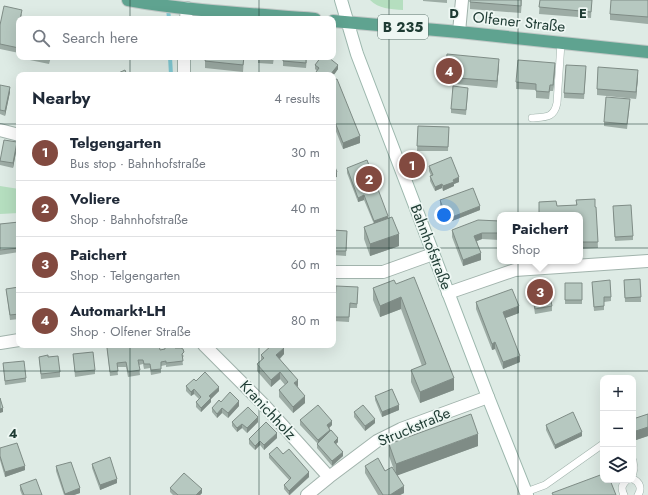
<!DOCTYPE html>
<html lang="en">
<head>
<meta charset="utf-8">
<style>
	body { margin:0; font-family:Jost,sans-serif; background:#f6f6f7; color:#1f2937 }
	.controls { position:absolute; right:12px; bottom:12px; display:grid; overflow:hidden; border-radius:8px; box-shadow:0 4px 16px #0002 }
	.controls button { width:36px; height:36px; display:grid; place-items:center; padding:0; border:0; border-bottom:1px solid #e0e1e3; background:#fff; color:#1f2937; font:20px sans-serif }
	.you { position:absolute; left:444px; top:215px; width:14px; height:14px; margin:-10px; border:3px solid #fff; border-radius:50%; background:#1a73e8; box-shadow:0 0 0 6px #1a73e833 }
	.badge { display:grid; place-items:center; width:26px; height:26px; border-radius:50%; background:#824a40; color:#fff; font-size:13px; font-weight:700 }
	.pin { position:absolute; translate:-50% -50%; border:2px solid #fff; box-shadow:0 1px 4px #0006 }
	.popup { position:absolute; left:497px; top:212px; width:86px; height:52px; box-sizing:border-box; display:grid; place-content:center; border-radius:8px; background:#fff; filter:drop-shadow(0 1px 3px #0005); font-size:13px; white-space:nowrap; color:#747a83 }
	.popup b { font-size:15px; color:#1f2937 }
	.popup::after { content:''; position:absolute; left:50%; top:100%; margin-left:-8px; border:8px solid transparent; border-top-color:#fff }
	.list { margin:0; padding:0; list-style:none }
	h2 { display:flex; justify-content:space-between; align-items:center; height:52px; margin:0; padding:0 16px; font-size:17px }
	h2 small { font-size:13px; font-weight:400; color:#747a83 }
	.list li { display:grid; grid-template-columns:26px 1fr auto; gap:12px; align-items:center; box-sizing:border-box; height:56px; padding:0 16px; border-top:1px solid #e0e1e3 }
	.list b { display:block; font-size:15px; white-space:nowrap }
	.list p { margin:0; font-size:13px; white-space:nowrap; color:#747a83 }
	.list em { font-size:13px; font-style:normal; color:#747a83 }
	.icon { flex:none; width:22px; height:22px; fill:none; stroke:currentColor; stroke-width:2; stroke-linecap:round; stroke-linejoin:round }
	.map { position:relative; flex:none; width:648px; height:495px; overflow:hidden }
	.search { position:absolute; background:#fff; box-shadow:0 4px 16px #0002; left:16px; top:16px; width:320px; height:44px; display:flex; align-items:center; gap:10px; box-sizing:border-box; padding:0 14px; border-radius:8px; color:#747a83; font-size:15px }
	.panel { position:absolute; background:#fff; box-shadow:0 4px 16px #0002; left:16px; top:72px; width:320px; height:276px; border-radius:8px }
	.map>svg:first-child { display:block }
</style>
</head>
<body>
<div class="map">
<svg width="648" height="495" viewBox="0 0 648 495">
	<rect width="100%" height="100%" fill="#deebe5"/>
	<!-- green -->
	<path fill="#b5debf" d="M370,0h33v10c-13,-1 -24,-1 -33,-10z
		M0,186l19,3v24l-19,1z"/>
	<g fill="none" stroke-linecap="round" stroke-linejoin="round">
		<!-- stream -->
		<path stroke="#82cad4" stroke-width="4" d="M168,8l1,11
			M170,57l1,18"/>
		<!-- lane casing -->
		<g stroke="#a1b3ac" stroke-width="8">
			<path id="lane" d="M532,118c14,-1 22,0 25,-15l4,-60
				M633,461l1,7 -1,5
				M633,479c7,3 9,10 5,16
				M526,492l19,-7 58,-41
				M624,495c-3,-6 -3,-10 3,-15"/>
		</g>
		<!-- street casing -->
		<g stroke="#a1b3ac" stroke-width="14">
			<path id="street" d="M186,19l1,-11
				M459,32l3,-32
				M184,57v18
				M0,130l19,5
				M333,272h50l50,-18
				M448,293l67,-23 133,-9
				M0,343l19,-3
				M204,345l61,61 64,71
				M307,495l22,-18 48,-36 24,-12 87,-32"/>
		</g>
		<!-- secondary casing -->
		<g stroke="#9cb7ad" stroke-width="14">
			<path id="secondary" d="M341,0l16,54 34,89 97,254 39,98"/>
		</g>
		<!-- primary casing -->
		<g stroke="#c0c8c6" stroke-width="14">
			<path id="primary" d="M128,0c61,11 125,14 187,19
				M333,21l126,11 189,20"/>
		</g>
		<!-- lane -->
		<use href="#lane" stroke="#fff" stroke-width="7"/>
		<!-- street -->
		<use href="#street" stroke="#fff" stroke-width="12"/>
		<!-- secondary -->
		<use href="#secondary" stroke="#fff" stroke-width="12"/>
		<!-- primary -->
		<use href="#primary" stroke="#5fa390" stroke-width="12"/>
	</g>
	<!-- wall -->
	<path fill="#9daca5" d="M423,0h24v3l-24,-2z
		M470,0h52l-1,13 -51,-4z
		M540,0h52l-1,18 -52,-4z
		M648,0v24l-38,-4v-6z
		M22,14l-1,5h-2v34l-19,-4v-24z
		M25,57h26l-2,7 -24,-5z
		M244,57l-1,15 -38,-4v-7z
		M258,57h16l-1,7 -15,-1z
		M283,57h24l-1,11 -23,-2z
		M315,65l23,4 -5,7v-1h-17v-3l1,-1 -2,-2z
		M499,65l-2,23 -52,-5v-6z
		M555,70l-2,21h-3l-1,8 -13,-1v-8l-20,-1v-7z
		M586,71l-2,28 -20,-1v-5z
		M638,77l-2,22 -39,-4v-6z
		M333,80l27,63 -17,6 -10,-25z
		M0,85l10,7 -5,24 -5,-2z
		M468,92l-2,23 -15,-2v-4z
		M630,103l-3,26 -23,-3v-4z
		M418,126l31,1 -1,24h-31z
		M17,147l-4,21 -13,-3v-6z
		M429,166l30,16 -5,2v2l-11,5 -1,-3 -7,3 -5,-10v-5h1l-2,-5z
		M347,168l41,51 11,27 -29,10 -6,-17v-12l10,-3 -10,-24 -6,2 -11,-29z
		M595,199v8h1l2,41 -18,1v-34h-41v-13l17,-1 1,5 19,-1v-5z
		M440,200l40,10 -33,13 -7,-18z
		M613,211l20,25v4l-18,1z
		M500,221v19l-18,-1 -5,2 4,19 -18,6 -11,-29v-7z
		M19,222v30l-19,3v-31z
		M333,230l14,1 -1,25 -13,-1z
		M640,279l1,23h-16l-1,-22z
		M565,283h17v21h-17z
		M396,284l58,106 -34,13 -9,-21v-12l11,-4 -21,-57 -21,8 -7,-17v-12z
		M531,284l21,22v5l-17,3 -4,-26z
		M592,286l19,11v4l-7,1v8l-10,1z
		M19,287v32l-9,1 -4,-31z
		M358,292l-1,16h-7l-1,14 -16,-1v-19l2,1z
		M476,302l43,11 -14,5 15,44 -17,7 -8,-20 -3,1 -16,-41z
		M164,345h11v3l9,8 -2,2 1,7 -17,2v-2l-5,1v7l-10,2 -1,-7 -6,1 -1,-5 -4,1 1,10 -12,2 -2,-10h-9l1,8 -8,1 -3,-28 53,2 5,-1z
		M73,354l22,16v4l-20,3z
		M284,354l-4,5 18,28 7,16 -12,10 -14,-16v-7l6,-5 -5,-6 -9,8 -14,-16v-7l4,-4v-5z
		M39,357h9l12,15v5l-19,2z
		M3,363l23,15v4l-21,3z
		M196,381l23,10 -8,8v3l-10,10 -5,-5v-5l3,-3 -5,-5 -3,2 -5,-5v-5z
		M375,396l24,14 -17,7 -7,-17z
		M221,402l18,4 -11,12 -6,-5 -5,5 -5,-6v-4z
		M354,412l21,11 -10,8 -11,-14z
		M648,414v22l-12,4 -3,-9v-12z
		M300,420l32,5 -3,3 9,14 -2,2 7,12 -11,10 -15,-18v-5l-17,-18z
		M232,422h26l-11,11 -5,-5 -5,4 -5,-6z
		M546,425l36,11 -27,13 -9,-19z
		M277,438l-13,12 -4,-5 -5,5 -6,-6v-5z
		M389,444l89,2 -81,29 7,18 -4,2h-22l-13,-22v-7l20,5 9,-1 -5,-14z
		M0,448l25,22 -20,7 -5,-17z
		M269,454l40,23 -19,18h-1l-5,-6v-4l5,-5 -20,-22z
		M92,464l25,19 -17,7 -8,-22z
		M56,466l24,27 -6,2h-10l-8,-24z
		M20,485l22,10h-20l-2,-5z
		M170,488l32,5 -2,2h-27l-3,-3z"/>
	<!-- shaded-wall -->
	<path fill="#7f8c86" d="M499,59v6l-2,23v-7z
		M555,63v7l-2,21v-6z
		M338,65v4l-5,7v-1h-3z
		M638,70v7l-2,22v-7z
		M10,87v5l-5,24v-5z
		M360,136v7l-17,6v-6z
		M17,142v5l-4,21v-5z
		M337,172v5l-4,1v-5z
		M459,177v5l-5,2v2l-11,5v-5l10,-6z
		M442,184v4l-7,3v-4z
		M364,195v5l-6,2v-4z
		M480,206v4l-33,13v-4z
		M388,216v4l-14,6v-5z
		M482,233v6l-8,3v-6z
		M399,234v12l-29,10v-12z
		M481,253v7l-18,6v-6z
		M401,297v12l-21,8v-11z
		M519,306v7l-16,6v-7z
		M495,342v7l-3,1v-6z
		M284,348v6l-8,8v-7z
		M520,356v6l-17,7v-7z
		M280,372v7l-9,8v-7z
		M454,378v12l-34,13v-11z
		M298,380v7l-4,-4z
		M219,387v4l-8,8v3l-10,10v-4l8,-12z
		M194,389v5l-3,2v-4z
		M305,396v7l-12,10v-6z
		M239,401v5l-11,12v-5z
		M399,405v5l-17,7v-5z
		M3,408v4l-3,1v-4z
		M222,408v5l-5,5v-4z
		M258,417v5l-11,11v-5z
		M375,419v4l-10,8v-5z
		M332,421v4l-5,5v-5z
		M242,424v4l-5,4v-4z
		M648,427v9l-12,4v-9z
		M330,430v4l-12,11v-5z
		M582,432v4l-27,13v-4z
		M277,433v5l-13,12v-5z
		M478,434v12l-82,30v-12z
		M338,438v4l-4,4v-4z
		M260,441v4l-5,5v-4z
		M343,452v4l-11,10v-5z
		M25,466v4l-20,7v-5z
		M309,472v5l-20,18v-4z
		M117,479v4l-17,7v-5z
		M404,486v7l-4,2h-10z
		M80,488v5l-6,2h-9v-1z
		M202,489v4l-2,2h-4z"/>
	<!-- building -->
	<path fill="#b6c8c0" stroke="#7f8c86" d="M470,0h51v6l-51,-4z
		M540,0h52l-1,12 -52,-5z
		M611,0h37v17l-38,-3z
		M4,6l18,4 -2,9h-1v29l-19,-4v-19z
		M35,17l11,2h-12z
		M447,54l52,5 -2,22 -52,-4z
		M39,57h11l-1,2z
		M206,57h38l-1,8 -38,-4z
		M258,57h16l-1,2 -15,-1z
		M283,57h23v6l-23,-2z
		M321,57h7l10,8 -8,10h-2l-1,-1 -1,1h-6l-4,-3 3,-4 -4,-3z
		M518,60l37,3 -2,22h-3l-1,7 -13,-1v-7l-20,-2z
		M566,65l20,1 -2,28 -20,-1z
		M598,67l40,3 -2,22 -39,-3z
		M125,70l2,5h-13z
		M337,79l23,57 -17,7 -10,-26v-37z
		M0,85l10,2 -5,24 -5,-1z
		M453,86l15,2 -2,22 -15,-1z
		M606,97l24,2 -3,25 -23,-2z
		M418,126l31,1 -1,20 -31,-1z
		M4,140l13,2 -4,21 -13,-2z
		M451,157l8,20 -6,3 1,2 -11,4 -1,-2 -7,3 -5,-11 3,-1 -4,-9z
		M367,160l21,56 -14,5 -10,-26 -6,3 -11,-30z
		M333,162l4,10 -4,1z
		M473,188l7,18 -33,13 -7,-19z
		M595,199v8h1l2,35h-18v-27h-41v-13l17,-1 1,5 20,-1 -1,-5z
		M631,205l2,31 -18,1 -2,-31z
		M392,217l7,17 -29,10 -6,-17z
		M478,220l22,1v12h-18l-8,3 7,17 -18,7 -11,-30z
		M19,222v26l-19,2v-26z
		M333,230l14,1 -1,20h-13z
		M414,277l40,101 -34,14 -9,-22 15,-6 -25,-67 -21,9 -7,-18 21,-8 2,4z
		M640,279l1,18 -16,1 -1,-18z
		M610,280l1,17h-7v9l-10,1 -2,-25z
		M547,281l5,25 -17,3 -4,-25z
		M565,283h17v17h-17z
		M336,286l22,1 -1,17 -7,-1 -1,14h-16v-15l2,1z
		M19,287v27l-9,1 -4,-26z
		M512,289l7,17 -16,6 17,44 -17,6 -8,-20 -3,2 -16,-42z
		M137,345h22l1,5 5,-1v-4h10v3h6l2,1 1,3 -2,2 1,7 -17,2v-2l-5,1v7l-10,1 -1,-6h-6l-1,-4h-5l2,10 -12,2 -2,-10 -9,1 1,8 -8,1 -3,-24 2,-2 11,1z
		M272,345h10l2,3 -8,7 22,25 -4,3 11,13 -12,11 -14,-17 9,-8 -8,-10 -9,8 -14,-16 7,-6 -3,-3z
		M93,352l2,18 -20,2 -2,-18z
		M48,355v2l10,-1 2,16 -19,2 -2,-17z
		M24,361l2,17 -21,3 -2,-18z
		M205,372l14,15 -10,9 2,2 -10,10 -5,-6 5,-5 -7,-8 -3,3 -5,-6 8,-7 2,2z
		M392,389l7,16 -17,7 -7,-16z
		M230,392l9,9 -11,12 -6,-5 -5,6 -5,-6 7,-8 2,2z
		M0,398l3,10 -3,1z
		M318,405l14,16 -5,4 3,5 -12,10 -18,-20z
		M363,405l12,14 -10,7 -11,-14z
		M248,407l10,10 -11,11 -5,-4 -5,4 -5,-6z
		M573,412l9,20 -27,13 -9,-20z
		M471,414l7,20 -82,30 -7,-20z
		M648,414v13l-12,4 -3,-8v-4z
		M266,422l11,11 -13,12 -4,-4 -5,5 -6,-7z
		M331,430l7,8 -4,4 9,10 -11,9 -15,-17z
		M17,443l8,23 -20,6 -5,-16v-8z
		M277,447l6,7 6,-5 20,23 -20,19 -5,-6 7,-7 -22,-24z
		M110,457l7,22 -17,6 -8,-21z
		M378,458l7,13 7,-4 12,19 -14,9h-7l-18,-29z
		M71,462l9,26 -15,6 -9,-28z
		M184,473l18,16 -6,6h-18l-8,-7z
		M603,474v6h7l6,15h-63l-1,-2z
		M36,479l6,16h-18l-4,-10z"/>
	<!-- grid -->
	<path fill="none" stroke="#1e3b33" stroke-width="1" stroke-opacity="0.55" d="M130,0v19M259,0v19M389,0v495M518,0v495M130,57v18M259,57v18M0,124h19M333,124h315M0,248h19M333,248h315M130,345v150M259,345v150M0,371h648"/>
	<g text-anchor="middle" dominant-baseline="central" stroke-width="3.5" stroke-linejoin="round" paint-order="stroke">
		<!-- shield labels -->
		<rect fill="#eef7f3" stroke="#5c736d" stroke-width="1" x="378" y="15" width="50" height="24" rx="3"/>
		<g font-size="14" font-weight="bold" fill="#1e3b33">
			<text x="403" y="27">B 235</text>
		</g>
		<!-- street labels -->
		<g font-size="15" fill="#1e3b33" stroke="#eef7f3">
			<text transform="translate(519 22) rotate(6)">Olfener Straße</text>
			<text transform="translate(431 247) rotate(69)">Bahnhofstraße</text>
			<text transform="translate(268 410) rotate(47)">Kranichholz</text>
			<text transform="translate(414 427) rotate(-23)">Struckstraße</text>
		</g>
	</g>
	<g font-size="13" text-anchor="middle" font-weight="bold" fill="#1e3b33" stroke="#eef7f3" stroke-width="3.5" stroke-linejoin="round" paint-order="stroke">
		<text x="454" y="18">D</text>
		<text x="583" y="18">E</text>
		<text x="13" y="438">4</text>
	</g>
</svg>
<div class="controls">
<button>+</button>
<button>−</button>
<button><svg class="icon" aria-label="layers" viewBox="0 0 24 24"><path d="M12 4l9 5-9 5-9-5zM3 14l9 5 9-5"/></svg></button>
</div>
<div class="you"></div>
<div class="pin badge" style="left:412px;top:165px">1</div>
<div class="pin badge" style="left:369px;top:179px">2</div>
<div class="pin badge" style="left:540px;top:292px">3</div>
<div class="popup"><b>Paichert</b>Shop</div>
<div class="pin badge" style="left:449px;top:71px">4</div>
<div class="search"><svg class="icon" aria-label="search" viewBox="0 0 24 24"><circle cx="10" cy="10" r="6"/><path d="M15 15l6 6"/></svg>Search here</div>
<section class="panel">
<h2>Nearby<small>4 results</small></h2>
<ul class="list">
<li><span class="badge">1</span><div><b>Telgengarten</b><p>Bus stop · Bahnhofstraße</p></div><em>30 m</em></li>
<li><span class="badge">2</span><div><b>Voliere</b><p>Shop · Bahnhofstraße</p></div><em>40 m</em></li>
<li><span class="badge">3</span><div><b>Paichert</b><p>Shop · Telgengarten</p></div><em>60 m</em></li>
<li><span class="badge">4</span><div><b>Automarkt-LH</b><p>Shop · Olfener Straße</p></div><em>80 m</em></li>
</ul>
</section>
</div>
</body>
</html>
